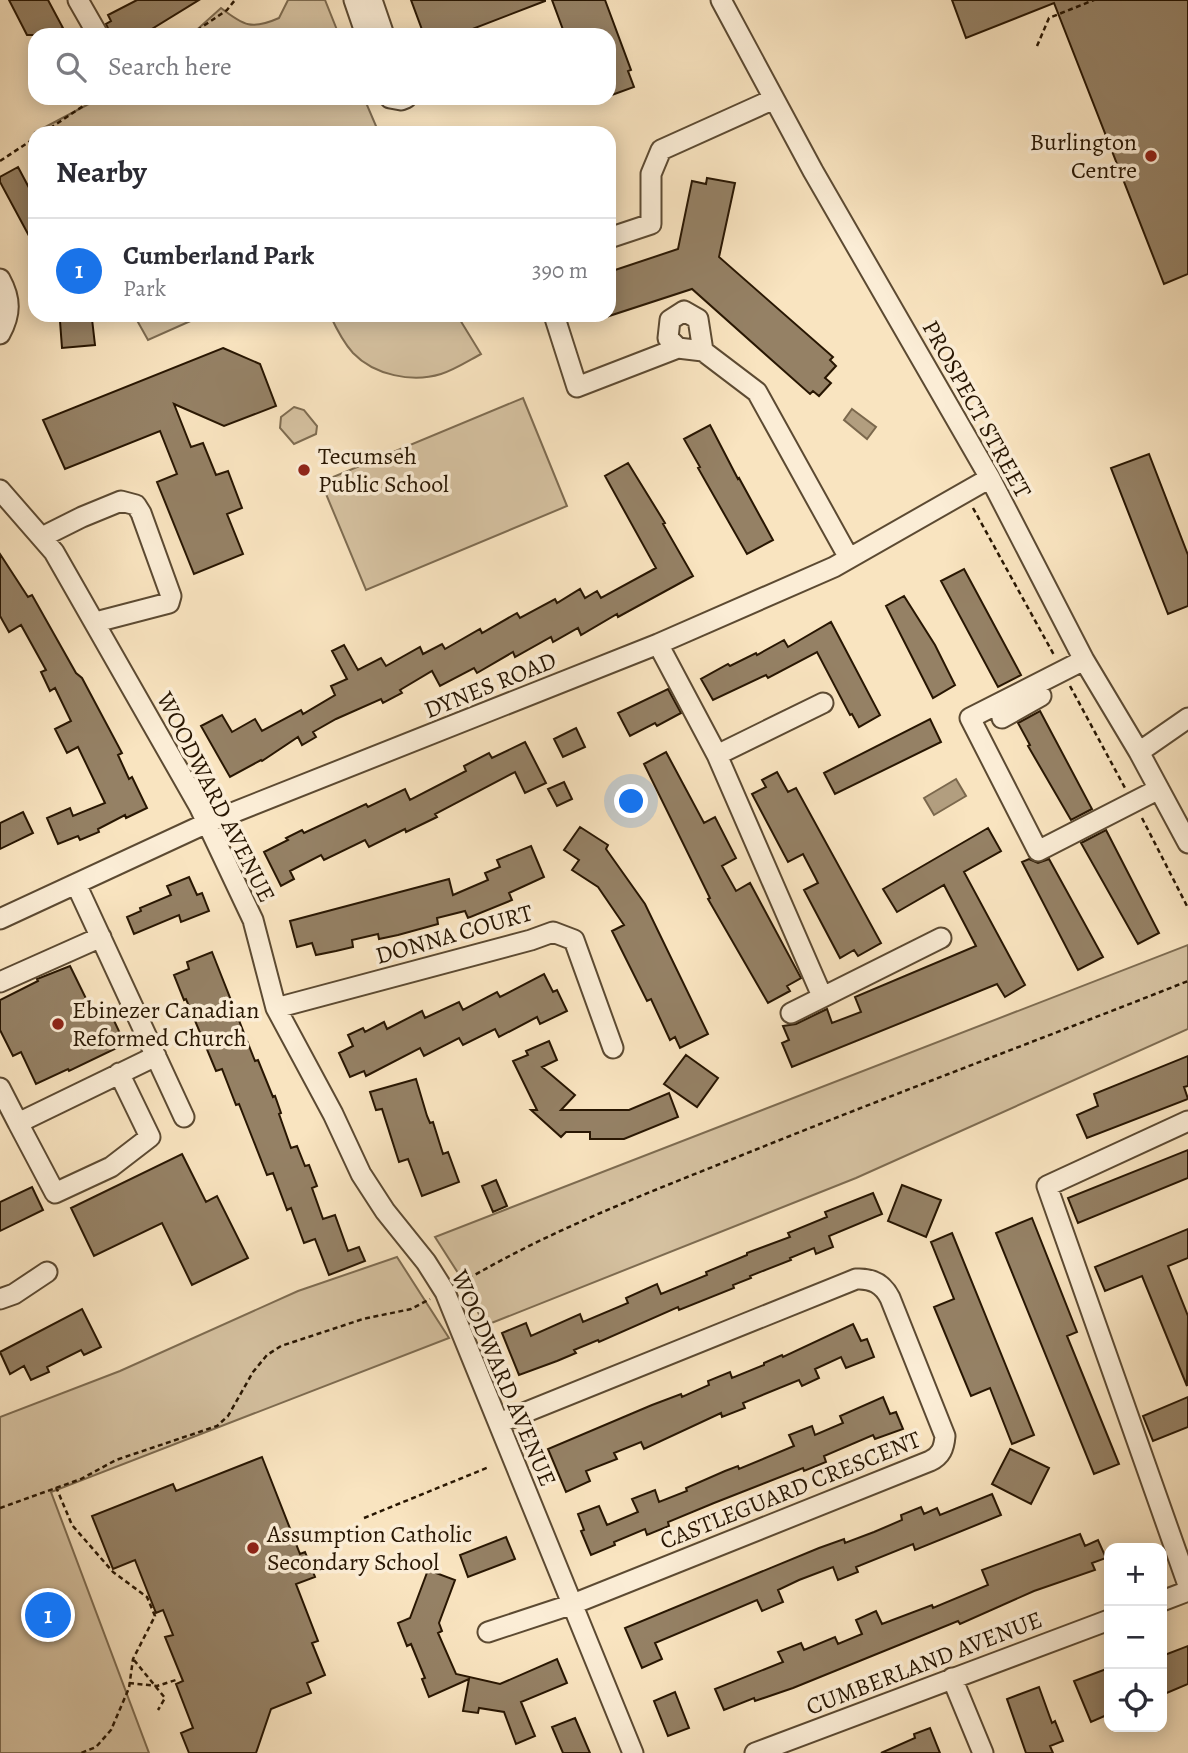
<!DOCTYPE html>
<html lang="en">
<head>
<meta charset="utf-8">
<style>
	body { margin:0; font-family:Alegreya,serif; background:#f2f2f3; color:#2b2b33 }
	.controls { position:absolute; right:21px; bottom:21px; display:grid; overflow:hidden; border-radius:14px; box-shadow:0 4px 18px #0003 }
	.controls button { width:63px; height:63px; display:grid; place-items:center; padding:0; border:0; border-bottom:2px solid #e1e1e2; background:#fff; color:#2b2b33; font:35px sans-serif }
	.you { position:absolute; left:632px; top:802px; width:24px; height:24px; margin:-18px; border:5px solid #fff; border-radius:50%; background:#1a73e8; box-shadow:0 0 0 10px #1a73e833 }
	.badge { display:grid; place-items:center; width:46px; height:46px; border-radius:50%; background:#1a73e8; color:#fff; font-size:23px; font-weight:700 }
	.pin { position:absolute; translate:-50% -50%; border:4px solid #fff; box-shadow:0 2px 7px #0006 }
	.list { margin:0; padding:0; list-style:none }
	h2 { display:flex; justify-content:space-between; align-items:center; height:91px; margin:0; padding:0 28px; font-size:30px }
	h2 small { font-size:23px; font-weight:400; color:#7c7c81 }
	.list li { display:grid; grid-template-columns:46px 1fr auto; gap:21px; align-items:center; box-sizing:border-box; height:105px; padding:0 28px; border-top:2px solid #e1e1e2 }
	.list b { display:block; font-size:26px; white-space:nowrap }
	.list p { margin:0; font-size:23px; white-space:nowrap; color:#7c7c81 }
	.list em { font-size:23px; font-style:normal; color:#7c7c81 }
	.icon { flex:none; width:38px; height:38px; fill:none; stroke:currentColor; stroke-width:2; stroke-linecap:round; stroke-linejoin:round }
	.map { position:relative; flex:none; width:1188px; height:1753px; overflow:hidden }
	.search { position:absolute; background:#fff; box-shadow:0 4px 18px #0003; left:28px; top:28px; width:588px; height:77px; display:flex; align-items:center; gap:18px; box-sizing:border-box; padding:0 24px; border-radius:21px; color:#7c7c81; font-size:26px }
	.panel { position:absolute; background:#fff; box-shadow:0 4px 18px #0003; left:28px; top:126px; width:588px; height:196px; border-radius:21px }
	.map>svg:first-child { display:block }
</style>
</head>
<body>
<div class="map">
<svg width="1188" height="1753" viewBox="0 0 1188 1753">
	<rect width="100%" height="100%" fill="#f9e4c0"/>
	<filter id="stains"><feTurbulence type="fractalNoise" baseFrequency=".00286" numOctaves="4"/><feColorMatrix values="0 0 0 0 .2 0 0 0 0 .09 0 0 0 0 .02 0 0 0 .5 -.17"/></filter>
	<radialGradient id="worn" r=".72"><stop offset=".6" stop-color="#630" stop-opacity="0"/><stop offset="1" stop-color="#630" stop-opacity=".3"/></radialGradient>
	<!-- green -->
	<path fill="#d5c1a0" stroke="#7e6c51" stroke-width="2" d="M288,0h37l14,35h-148l30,-27c23,18 31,22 58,10z
		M100,98h264l15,35h-345z
		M134,315h70l-56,25z
		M330,315h127l24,39c-13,7 -27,16 -40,20 -29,9 -67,1 -88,-21 -10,-11 -17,-25 -23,-38z
		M523,398l44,108 -201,84 -45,-108z
		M294,407l10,3 13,16 -1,8 -22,10 -14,-16 1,-11z
		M1188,945v84l-332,149 -372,148 -17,-39 -32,-50z
		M397,1257l52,81 -398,154 98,261h-149v-336l120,-46 178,-80z"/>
	<!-- water -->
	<path fill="#b29e7f" stroke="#7b684d" stroke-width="2" d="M852,409l24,18 -9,12 -23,-19z
		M956,779l10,17 -32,19 -10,-17z"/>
	<!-- building -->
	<path fill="#958165" stroke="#281602" stroke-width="2" d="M9,0h39l15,28 -4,2 3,5h-35z
		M137,0h62l-57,35h-31l-5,-11 5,-3 -3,-6z
		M411,0h134v1l-88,34h-33z
		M552,0h53l26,70 -3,1 6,16 -25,9v-61h-44z
		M952,0h236v274l-24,10 -110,-281 -88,35z
		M18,167l17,32v48l-35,-65v-5z
		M707,178l28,5 -16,74 114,100 -3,3 6,6 -11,12 6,5 -12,13 -6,-5 -3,3 -118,-105 -83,27v-44l69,-23 14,-68 14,3z
		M92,319l3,26 -33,3 -2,-27z
		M223,348l37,16 16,42 -52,20 -50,-22 17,43 12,-4 13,32 12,-4 14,37 -15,6 16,40 -49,20 -37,-92 20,-8 -17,-43 -95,38 -22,-49z
		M710,425l28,54 1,-1 34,62 -26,14 -49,-86 2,-1 -16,-28z
		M1149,454l39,101v51l-20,8 -57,-146z
		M628,463l37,60 -2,1 30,52 -75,41 -1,-3 -36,21 -3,-7 -25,14 -2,-5 -36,20 -2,-5 -36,21 -3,-5 -34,18 -8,-15 -32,19 2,3 -19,10 -2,-4 -45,20 -23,13 3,5 -14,8 -4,-8 -36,24 -1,-1 -31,17 -29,-51 21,-11 10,17 23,-13 7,12 39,-21 2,4 32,-19 -4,-9 16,-7 -15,-28 12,-6 14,25 23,-12 5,8 34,-19 3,7 19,-10 3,5 35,-20 2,4 35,-20 3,5 35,-19 2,4 23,-14 5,9 12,-7 4,7 55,-30 -51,-92z
		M0,554l28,43 4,-2 44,78 6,5 40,75 -4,2 11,24 3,-2 15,31 -21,10 -1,-3 -27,14 1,3 -19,8 -2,-4 -20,8 -11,-26 23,-10 3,8 32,-13 -27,-56 -11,6 -12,-24 16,-8 -16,-33 -5,3 -9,-19 5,-2 -25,-45 -12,7 -9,-16z
		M964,569l57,106 -23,12 -57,-106z
		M904,596l31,49 20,40 -22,13 -47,-92z
		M831,622l49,93 -21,12 -7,-13 -2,1 -33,-63 -49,26 -2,-3 -53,25 -12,-21 27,-15 2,2 26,-13 1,2 27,-15 4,7z
		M668,689l13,24 -24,13 -2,-3 -25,13 -12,-23z
		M1040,711l52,98 -21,11 -43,-74 2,-1 -12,-22z
		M930,719l11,23 -106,52 -11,-21z
		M576,728l9,19 -22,10 -9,-18z
		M525,742l21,41 -21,10 -10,-21 -80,42 2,3 -31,15 -1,-3 -36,18 -4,-7 -41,20 -3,-5 -31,16 4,8 -13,7 -17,-34 24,-12 -2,-2 16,-8 2,3 62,-29 2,3 37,-18 5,11 56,-29 -2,-5 25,-13 3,5z
		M666,752l38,71 11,-6 21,41 -14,8 14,25 14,-8 51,95 -14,8 3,5 -22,12 -60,-104 2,-1 -66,-134z
		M777,772l11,20 8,-4 85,155 -23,13 -4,-6 -14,8 -36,-68 14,-7 -3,-6 -12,-23 -15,8 -36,-68 14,-7 -4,-7z
		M564,782l8,17 -15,7 -9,-17z
		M23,812l10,21 -33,16v-26z
		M580,827l28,18 -2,4 39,55 63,130 -28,14 -5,-11 -5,3 -19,-41 -4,2 -35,-70 12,-6 -26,-38 -26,-17 7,-10 -15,-10z
		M988,828l13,23 -37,21 61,113 -20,12 -8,-13 -205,83 -10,-24 7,-3 -6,-14 13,-2 31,-15 5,14 29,-11 -6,-15 121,-51 -32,-61 -47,27 -14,-23z
		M1106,830l53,103 -21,11 -57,-101z
		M531,846l13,31 -35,16 3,7 -44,18 -3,-7 -28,7 1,6 -40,11 -19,4 -1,-5 -26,6 1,7 -17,4 -20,4 -4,-12 -15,4 -7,-26 159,-42 4,16 35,-15 -3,-7 15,-6 -3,-7z
		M1029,859l9,4 11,-4 54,98 -25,13 -56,-108z
		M189,877l8,18 5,-2 7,18 -28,11 -2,-7 -45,19 -7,-17 14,-6 -1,-3 31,-13 -4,-9z
		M212,952l43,109 3,-1 15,37 2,-1 6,17 -2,1 12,34 6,-2 8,20 4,-1 8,21 -5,2 11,31 12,-4 13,36 11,-4 6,14 -36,14 -14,-36 -11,4 -13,-35 -4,2 -14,-37 -6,2 -28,-71 -3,1 -14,-36 -6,2 -30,-72 -2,1 -10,-25 15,-6 -2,-7z
		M70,966l25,51 14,-7 16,34 -56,27 -1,-2 -32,15 -15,-32 -8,4 -13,-26v-30l38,-19 -1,-2z
		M544,974l9,18 4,-2 10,21 -27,13 -3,-7 -38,20 -4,-8 -32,16 -4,-7 -35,18 -4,-8 -54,28 -2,-5 -14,6 -11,-24 14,-7 -5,-11 15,-7 2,4 19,-10 3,7 35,-18 3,7 34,-16 4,8 34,-18 3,5z
		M549,1041l8,19 -15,7 33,28 -14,15h68l40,-17 9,24 -54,22h-34v-7h-24l-5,5 -30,-27h6l-24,-49 15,-6 -2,-4z
		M686,1055l32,23 -21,29 -33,-23z
		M1188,1056v30l-4,1 4,12 -101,39 -10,-23 21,-9 -4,-12z
		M416,1079l11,37 3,7 3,-1 10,32 5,-2 11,30 -37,14 -14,-37 -9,3 -17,-53 -6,1 -6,-18z
		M1188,1150v28l-110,45 -10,-25z
		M182,1154l24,48 11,-6 31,62 -56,27 -30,-62 -68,33 -23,-48z
		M496,1180l11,26 -14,6 -11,-26z
		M902,1185l39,15 -15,37 -38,-16z
		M32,1187l11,23 -43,21v-29z
		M873,1193l9,21 -53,22 4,11 -17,7 -2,-6 -24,10 1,2 -41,16 1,2 -18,7 1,3 -55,22 -1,-3 -79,35 -1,-2 -24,10 2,3 -19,8 -38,14 -17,-42 24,-10 5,13 49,-22 3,8 45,-19 -2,-5 31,-14 4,10 46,-19 -1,-3 41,-17v-2l43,-16 -2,-4 39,-16 -2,-5z
		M1032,1218l45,114 -10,4 52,128 -25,10 -98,-241z
		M1188,1229v29l-20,8 20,50 -1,70 -45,-110 -37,15 -10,-24z
		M952,1233l82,202 -22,9 -22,-56 -19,8 -37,-89 20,-8 -23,-57z
		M82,1309l19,38 -17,8 -3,-5 -34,17 2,5 -18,8 -7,-14 -14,8 -10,-22z
		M853,1324l8,17 6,-2 7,18 -28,11 -5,-11 -26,12 4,9 -17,8 -3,-6 -56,23 2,5 -23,9 -1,-4 -77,36 -3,-7 -27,11 3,6 -31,12 4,10 -24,11 -18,-43 104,-44 29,-11 1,3 27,-12 -1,-4 22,-9 2,6 32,-13v-2l18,-8 1,2z
		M883,1397l7,17 6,-2 7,17 -28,10 -2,-4 -49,21 2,6 -22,9 -1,-3 -89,35 -46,19 1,4 -22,9 -2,-6 -31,13 1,3 -24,10 -10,-24 3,-1 -6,-16 21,-8 8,19 31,-13 -6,-13 23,-9 4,12 28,-11 -1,-3 39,-17 13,-5 1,3 55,-23 -5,-11 23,-9 3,9 28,-12 -3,-7z
		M1188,1397v30l-35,14 -10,-25z
		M1010,1449l39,19 -18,36 -39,-20z
		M262,1457l38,97 5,-2 10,25 -19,7 22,57 -6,2 13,32 -18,8 4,10 -40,16 -15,44h-67l-8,-20 12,-5 -17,-44 7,-3 -18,-44 8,-2 -10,-25 -7,3 -21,-53 -22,9 -21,-53 81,-32 3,7z
		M992,1494l9,21 -86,35 -2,-6 -57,23 2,5 -20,8 -5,-13 -34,13 -21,10 5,12 -21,9 -5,-11 -102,43 7,16 -20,9 -17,-40 194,-80 25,-9 1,4 29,-11 28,-12 -1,-5 20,-8 3,7 13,-6 3,7z
		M1080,1534l5,12 13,-6 8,18 -14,5 3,7 -61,21 -74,33 -2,-3 -165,67 -38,13 -1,-3 -30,12 -9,-21 68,-27 -5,-10 23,-9 3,7 31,-13 3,7 24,-10 -6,-14 20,-9 6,13 50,-19 1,3 55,-23 -6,-15z
		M506,1537l9,22 -47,18 -8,-22z
		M428,1570l27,10 -16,43 3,8 -4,2 18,41 44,10 57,-25 10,24 -46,19 14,34 -19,8 -12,-32 -25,-4 -1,5 -15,-2 6,-32 -40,18 -7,-18 3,-1 -14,-34 -4,2 -9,-23 12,-5z
		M1188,1646v38l-26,11v-39z
		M1109,1668v46l-18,8 -17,-41z
		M1039,1687l13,36 3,-2 8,20 -13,5 3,7h-27l-19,-54z
		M675,1692l14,36 -21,8 -14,-35z
		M575,1718l15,35h-27l-11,-26z
		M930,1728l10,25h-59l34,-15 -1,-4z"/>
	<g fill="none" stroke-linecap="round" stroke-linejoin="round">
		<!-- minor casing -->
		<g stroke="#5c4a32" stroke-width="23">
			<path id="minor" d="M78,0l20,35
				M354,0l12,35
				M372,0l12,35
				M721,0l92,171 177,307 94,182 55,92 49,91
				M390,98l11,2 5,-2
				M609,238l42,-14v-50l10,-24 113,-51
				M0,279c11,20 11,35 0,55
				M554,315l23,72 101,-39
				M703,351l-25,-3 -10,-10 2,-18 14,-9 14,8 5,32 54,41 92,166
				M0,490l54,62 145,254 54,114 23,88 57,106 28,60 24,37 41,51 19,30 188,461
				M42,537l40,-20 39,-16 15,4 5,8 30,83 -2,7 -73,19
				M658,644l59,111 105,241
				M1084,660l-114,58 68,133 121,-62
				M1002,718l39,-22
				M1139,752l49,-34
				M717,755l106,-52
				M76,884l108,233
				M0,919l207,-96 451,-179 176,-77 156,-89
				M0,982l101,-45
				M276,1008l255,-68 22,-8 21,8 39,108
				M791,1013l150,-75
				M0,1088l18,35 138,-67
				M1188,1121l-141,65 141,399
				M18,1123l37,70 56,-26 39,-30 -31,-64
				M0,1299l14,-5 33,-22
				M1162,1601l26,-10
				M488,1632l85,-28 357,-143c11,-5 14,-13 15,-25l-55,-138c-7,-14 -18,-20 -34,-19l-357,144
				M952,1678l31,75
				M755,1753l354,-133"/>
		</g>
		<!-- path -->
		<path stroke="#281602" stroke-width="2.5" stroke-dasharray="5 3.5" stroke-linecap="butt" d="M190,35l37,-25 8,-10
			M1037,46l12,-28 45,-18
			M43,133l52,-35
			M0,161l35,-23
			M973,508l81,147
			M1070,686l55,102
			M1142,818l46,90
			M461,1283c87,-52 184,-89 279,-127 148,-60 299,-116 448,-175
			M56,1487l16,38 41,47 34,25 8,19 -22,43 -4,29 -18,42 -15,17 -15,6
			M0,1508l81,-29 35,-19 101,-34 11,-10 25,-44 14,-17 14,-9 82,-27 48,-10 19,-10
			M364,1518l125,-51
			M134,1660l31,38 -7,12
			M129,1683l28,3 19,-6"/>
		<!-- minor -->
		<use href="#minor" stroke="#fbedd6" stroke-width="19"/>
	</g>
	<!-- markers -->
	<g fill="#8f2418" stroke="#fbedd6" stroke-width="2.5">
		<circle cx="1151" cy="156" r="7"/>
		<circle cx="304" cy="470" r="7"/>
		<circle cx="58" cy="1024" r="7"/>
		<circle cx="253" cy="1548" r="7"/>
	</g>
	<g text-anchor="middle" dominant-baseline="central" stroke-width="7" stroke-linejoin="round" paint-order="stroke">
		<!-- poi labels -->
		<g font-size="24" fill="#281602" stroke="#fbedd6" text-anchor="start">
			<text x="1137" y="142" text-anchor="end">Burlington<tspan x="1137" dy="28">Centre</tspan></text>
			<text x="318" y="456">Tecumseh<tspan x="318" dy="28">Public School</tspan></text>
			<text x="72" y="1010">Ebinezer Canadian<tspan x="72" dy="28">Reformed Church</tspan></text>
			<text x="267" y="1534">Assumption Catholic<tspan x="267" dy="28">Secondary School</tspan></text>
		</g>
		<!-- street labels -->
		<g font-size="24" fill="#281602" stroke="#fbedd6">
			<text transform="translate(977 409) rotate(61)">PROSPECT STREET</text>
			<text transform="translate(490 685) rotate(-22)">DYNES ROAD</text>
			<text transform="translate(216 797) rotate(63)">WOODWARD AVENUE</text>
			<text transform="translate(454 934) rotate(-16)">DONNA COURT</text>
			<text transform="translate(504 1378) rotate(67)">WOODWARD AVENUE</text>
			<text transform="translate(790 1490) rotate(-22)">CASTLEGUARD CRESCENT</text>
			<text transform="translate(924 1663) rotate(-21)">CUMBERLAND AVENUE</text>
		</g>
	</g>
	<rect width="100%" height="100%" filter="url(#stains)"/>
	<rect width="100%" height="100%" fill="url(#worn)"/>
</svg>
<div class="controls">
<button>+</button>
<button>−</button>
<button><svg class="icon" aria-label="locate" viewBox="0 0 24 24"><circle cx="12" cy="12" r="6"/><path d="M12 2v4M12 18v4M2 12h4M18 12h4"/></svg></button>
</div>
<div class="you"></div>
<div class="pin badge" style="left:48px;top:1615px">1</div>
<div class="search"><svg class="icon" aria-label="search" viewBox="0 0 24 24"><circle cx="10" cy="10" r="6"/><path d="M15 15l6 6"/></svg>Search here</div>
<section class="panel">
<h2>Nearby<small></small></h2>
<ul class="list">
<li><span class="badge">1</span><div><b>Cumberland Park</b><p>Park</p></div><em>390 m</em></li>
</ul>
</section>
</div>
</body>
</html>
